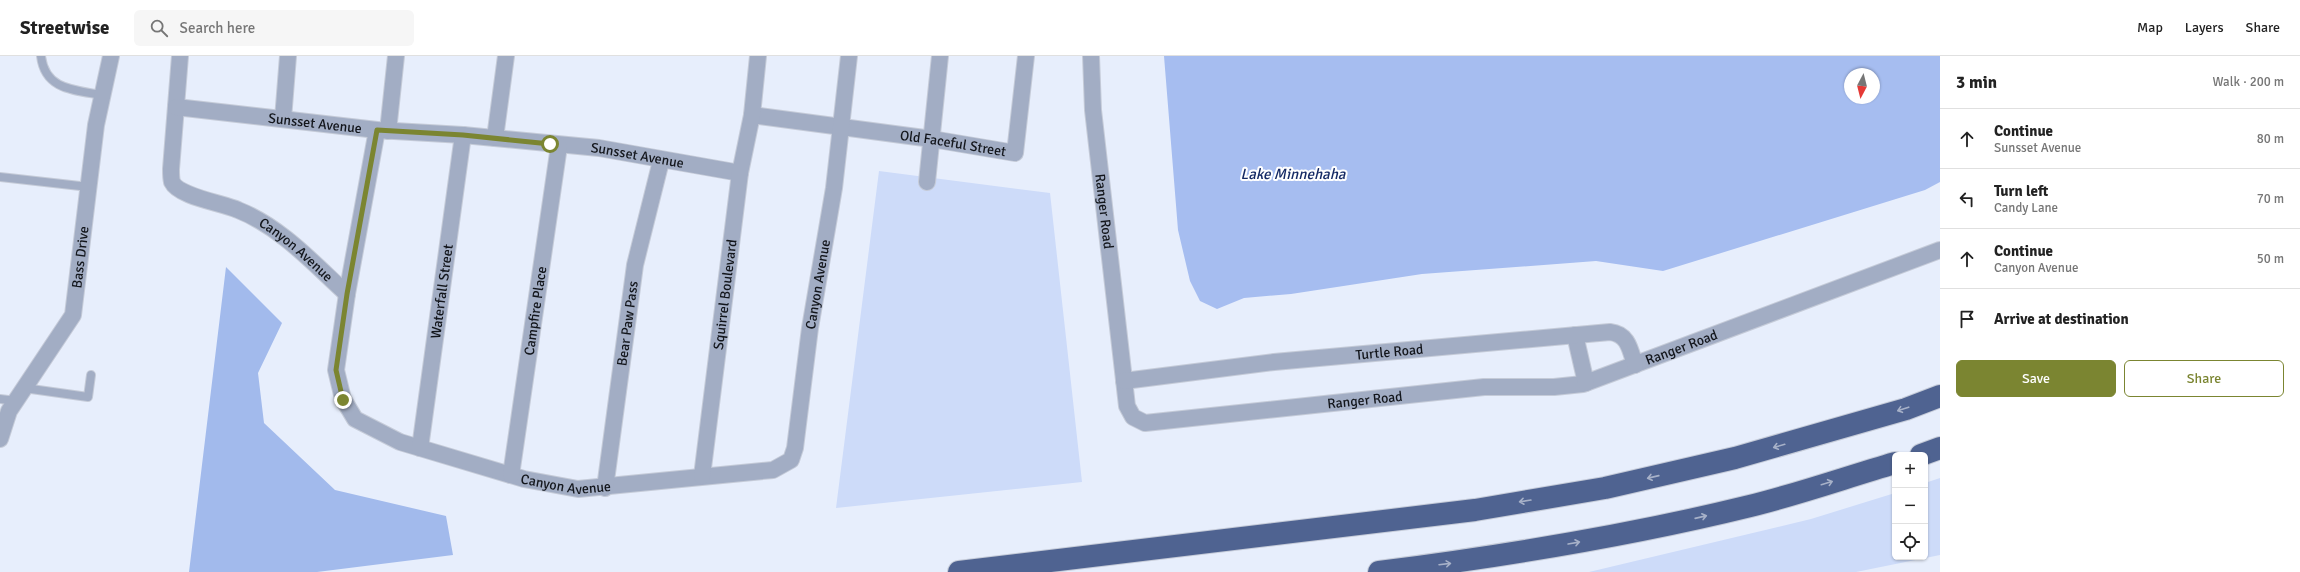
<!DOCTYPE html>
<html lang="en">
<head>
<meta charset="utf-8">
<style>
	body { margin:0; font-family:Signika,sans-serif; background:#f6f6f6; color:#222 }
	.controls { position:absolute; right:12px; bottom:12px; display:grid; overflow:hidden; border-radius:6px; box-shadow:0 1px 3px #0004 }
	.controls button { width:36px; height:36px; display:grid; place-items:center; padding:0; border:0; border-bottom:1px solid #e0e0e0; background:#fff; color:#222; font:20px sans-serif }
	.compass { position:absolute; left:1844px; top:12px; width:36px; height:36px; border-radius:50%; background:#fff; box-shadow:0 1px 3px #0004; rotate:187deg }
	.stop { position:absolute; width:12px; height:12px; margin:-9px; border:3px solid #7b8531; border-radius:50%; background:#fff }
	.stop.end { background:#7b8531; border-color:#fff; box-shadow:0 1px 4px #0008 }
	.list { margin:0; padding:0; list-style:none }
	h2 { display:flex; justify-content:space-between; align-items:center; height:52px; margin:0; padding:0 16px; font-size:17px }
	h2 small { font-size:13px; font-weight:400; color:#767676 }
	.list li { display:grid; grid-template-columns:26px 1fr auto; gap:12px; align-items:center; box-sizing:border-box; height:60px; padding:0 16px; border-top:1px solid #e0e0e0 }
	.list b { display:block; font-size:15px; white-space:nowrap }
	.list p { margin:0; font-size:13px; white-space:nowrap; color:#767676 }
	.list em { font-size:13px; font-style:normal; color:#767676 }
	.actions { display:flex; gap:8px; padding:12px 16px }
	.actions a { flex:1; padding:9px 0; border:1px solid #7b8531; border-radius:6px; text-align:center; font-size:14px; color:#7b8531 }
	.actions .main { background:#7b8531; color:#fff }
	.icon { flex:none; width:22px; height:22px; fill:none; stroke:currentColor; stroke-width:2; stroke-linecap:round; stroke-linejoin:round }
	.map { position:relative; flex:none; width:1940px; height:516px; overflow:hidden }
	header { display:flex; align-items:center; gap:24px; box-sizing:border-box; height:56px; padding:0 20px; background:#fff; border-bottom:1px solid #e0e0e0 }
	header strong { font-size:19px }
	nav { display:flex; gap:22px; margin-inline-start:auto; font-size:14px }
	.search { width:280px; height:36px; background:#f6f6f6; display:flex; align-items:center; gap:10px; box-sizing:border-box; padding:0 14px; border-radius:6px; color:#767676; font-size:15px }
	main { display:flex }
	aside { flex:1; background:#fff }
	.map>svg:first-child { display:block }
</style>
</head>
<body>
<header>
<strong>Streetwise</strong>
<div class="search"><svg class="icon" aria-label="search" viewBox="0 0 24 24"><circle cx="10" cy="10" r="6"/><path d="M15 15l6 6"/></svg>Search here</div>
<nav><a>Map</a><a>Layers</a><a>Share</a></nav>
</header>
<main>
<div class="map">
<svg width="1940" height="516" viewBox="0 0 1940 516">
	<rect width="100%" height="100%" fill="#e7eefc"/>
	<!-- green -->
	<path fill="#cddbf9" d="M879,115l171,22 32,289 -246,26z
		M1940,422v77l-84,17h-267l222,-53 84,-26v64h30v-74z"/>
	<!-- forest -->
	<path fill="#a2baec" d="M226,211l56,56 -24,50 6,50 71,67 111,26 7,39 -136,17h-128z"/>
	<!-- water -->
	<path fill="#a6bdf0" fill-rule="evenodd" d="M1164,0h776v126l-15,8 -262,81 -67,-10 -174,13 -131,20 -47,4 -27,11 -17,-8 -10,-20 -12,-51zM1850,18h24v24h-24z"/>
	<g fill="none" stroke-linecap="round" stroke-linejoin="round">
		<!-- service casing -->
		<g stroke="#c5cbd8" stroke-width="10">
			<path id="service" d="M41,0c4,34 33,34 61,39
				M0,121l89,10
				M24,332l64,9 3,-22
				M0,343l16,2"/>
		</g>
		<!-- minor casing -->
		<g stroke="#c5cbd8" stroke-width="18">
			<g id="minor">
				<path id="s1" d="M180,0l-9,113c0,4 0,9 1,13 7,15 51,21 66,28 43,17 76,54 109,84"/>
				<path id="s2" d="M1091,0l2,54 34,296 6,11 12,6 339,-36h70l29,-3 357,-134"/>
				<path id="s3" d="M176,51l201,23 86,5 136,13 141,25"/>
				<path id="s4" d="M752,59l180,24 83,14 11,-97"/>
				<path d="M283,63l5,-63"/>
				<path id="s5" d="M377,74l-30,164 -11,76 7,29 12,20 45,23 124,37 54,10 195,-19 18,-10 4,-12 15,-120 24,-140 15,-132"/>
				<path d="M388,75l8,-75"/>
				<path d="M495,82l11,-82"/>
				<path d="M927,126l13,-126"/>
				<path d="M1575,279l11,48"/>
				<path id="s6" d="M1124,325l150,-19 336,-30c18,2 20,17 25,33"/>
				<path id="s7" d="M0,383l9,-28 64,-96 23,-190 15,-69"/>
				<path id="s8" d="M420,392l43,-313"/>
				<path id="s9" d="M511,419l48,-329"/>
				<path id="s10" d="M702,420l38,-303 12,-58 6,-59"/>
				<path id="s11" d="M605,432l30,-223 26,-104"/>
			</g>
		</g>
		<!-- motorway casing -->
		<g stroke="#c5cbd8" stroke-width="24">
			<path id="motorway" d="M1921,399l19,-7
				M959,516l516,-62 130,-22 130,-30 171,-49 34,-13
				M1379,516c125,-16 249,-36 371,-66 49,-12 97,-29 145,-43"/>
		</g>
		<!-- service -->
		<use href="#service" stroke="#a2adc4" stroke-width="8"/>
		<!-- minor -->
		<use href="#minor" stroke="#a2adc4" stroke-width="16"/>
		<!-- motorway -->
		<use href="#motorway" stroke="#4f6391" stroke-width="22"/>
	</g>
	<!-- one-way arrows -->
	<defs><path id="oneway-shaft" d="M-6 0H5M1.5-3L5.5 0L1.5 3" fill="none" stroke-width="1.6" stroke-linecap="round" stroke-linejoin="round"/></defs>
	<g stroke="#a7b1c8">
		<use href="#oneway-shaft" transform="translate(1903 353) rotate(162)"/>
		<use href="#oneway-shaft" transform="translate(1779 390) rotate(164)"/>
		<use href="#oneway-shaft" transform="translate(1653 421) rotate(167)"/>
		<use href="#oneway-shaft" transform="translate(1827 427) rotate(-17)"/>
		<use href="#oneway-shaft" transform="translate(1525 445) rotate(171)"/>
		<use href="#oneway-shaft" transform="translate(1701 461) rotate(-13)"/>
		<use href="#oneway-shaft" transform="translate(1574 487) rotate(-10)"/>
		<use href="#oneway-shaft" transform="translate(1445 508) rotate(-7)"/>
	</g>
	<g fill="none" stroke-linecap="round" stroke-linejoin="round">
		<!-- route -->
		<path stroke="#7b8531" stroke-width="5" d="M343,344l-7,-30 11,-76 30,-164 86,5 87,9"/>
	</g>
	<g text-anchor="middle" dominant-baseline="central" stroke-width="4" stroke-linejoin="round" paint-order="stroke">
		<!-- street labels -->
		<g font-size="14" fill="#13161c" stroke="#fff">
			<text stroke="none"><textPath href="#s3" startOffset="140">Sunsset Avenue</textPath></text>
			<text stroke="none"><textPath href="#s4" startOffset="203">Old Faceful Street</textPath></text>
			<text stroke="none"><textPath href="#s3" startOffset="464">Sunsset Avenue</textPath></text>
			<text stroke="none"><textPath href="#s2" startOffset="156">Ranger Road</textPath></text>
			<text stroke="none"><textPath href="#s1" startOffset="270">Canyon Avenue</textPath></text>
			<text stroke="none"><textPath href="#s7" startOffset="203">Bass Drive</textPath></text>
			<text stroke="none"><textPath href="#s5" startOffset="926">Canyon Avenue</textPath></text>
			<text stroke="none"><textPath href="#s8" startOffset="158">Waterfall Street</textPath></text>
			<text stroke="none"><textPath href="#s10" startOffset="183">Squirrel Boulevard</textPath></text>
			<text stroke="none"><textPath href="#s9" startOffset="166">Campfire Place</textPath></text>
			<text stroke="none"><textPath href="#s11" startOffset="166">Bear Paw Pass</textPath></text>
			<text stroke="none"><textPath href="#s2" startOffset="923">Ranger Road</textPath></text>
			<text stroke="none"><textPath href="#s6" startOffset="267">Turtle Road</textPath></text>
			<text stroke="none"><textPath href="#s2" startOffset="599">Ranger Road</textPath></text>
			<text stroke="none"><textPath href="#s5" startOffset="519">Canyon Avenue</textPath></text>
		</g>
		<!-- water labels -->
		<g font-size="15" font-style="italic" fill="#152a65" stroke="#fff">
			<text x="1293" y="118">Lake Minnehaha</text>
		</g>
	</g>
</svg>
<div class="controls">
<button>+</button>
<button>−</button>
<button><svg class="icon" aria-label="locate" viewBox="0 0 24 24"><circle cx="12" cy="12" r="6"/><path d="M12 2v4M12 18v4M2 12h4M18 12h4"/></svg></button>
</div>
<svg class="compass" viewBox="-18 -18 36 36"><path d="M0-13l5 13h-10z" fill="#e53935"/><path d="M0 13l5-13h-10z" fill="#767676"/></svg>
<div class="stop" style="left:550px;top:88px"></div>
<div class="stop end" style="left:343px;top:344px"></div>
</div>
<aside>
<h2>3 min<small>Walk · 200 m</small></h2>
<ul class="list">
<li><svg class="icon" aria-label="ahead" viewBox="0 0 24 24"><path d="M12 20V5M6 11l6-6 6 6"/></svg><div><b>Continue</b><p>Sunsset Avenue</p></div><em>80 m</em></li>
<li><svg class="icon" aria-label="left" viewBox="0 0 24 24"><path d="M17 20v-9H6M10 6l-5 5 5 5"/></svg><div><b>Turn left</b><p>Candy Lane</p></div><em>70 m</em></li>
<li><svg class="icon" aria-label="ahead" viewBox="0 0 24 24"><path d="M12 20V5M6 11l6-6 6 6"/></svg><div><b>Continue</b><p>Canyon Avenue</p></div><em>50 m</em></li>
<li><svg class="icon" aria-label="arrive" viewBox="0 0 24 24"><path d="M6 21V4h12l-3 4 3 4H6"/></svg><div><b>Arrive at destination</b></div></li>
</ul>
<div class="actions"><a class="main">Save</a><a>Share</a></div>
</aside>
</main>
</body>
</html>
